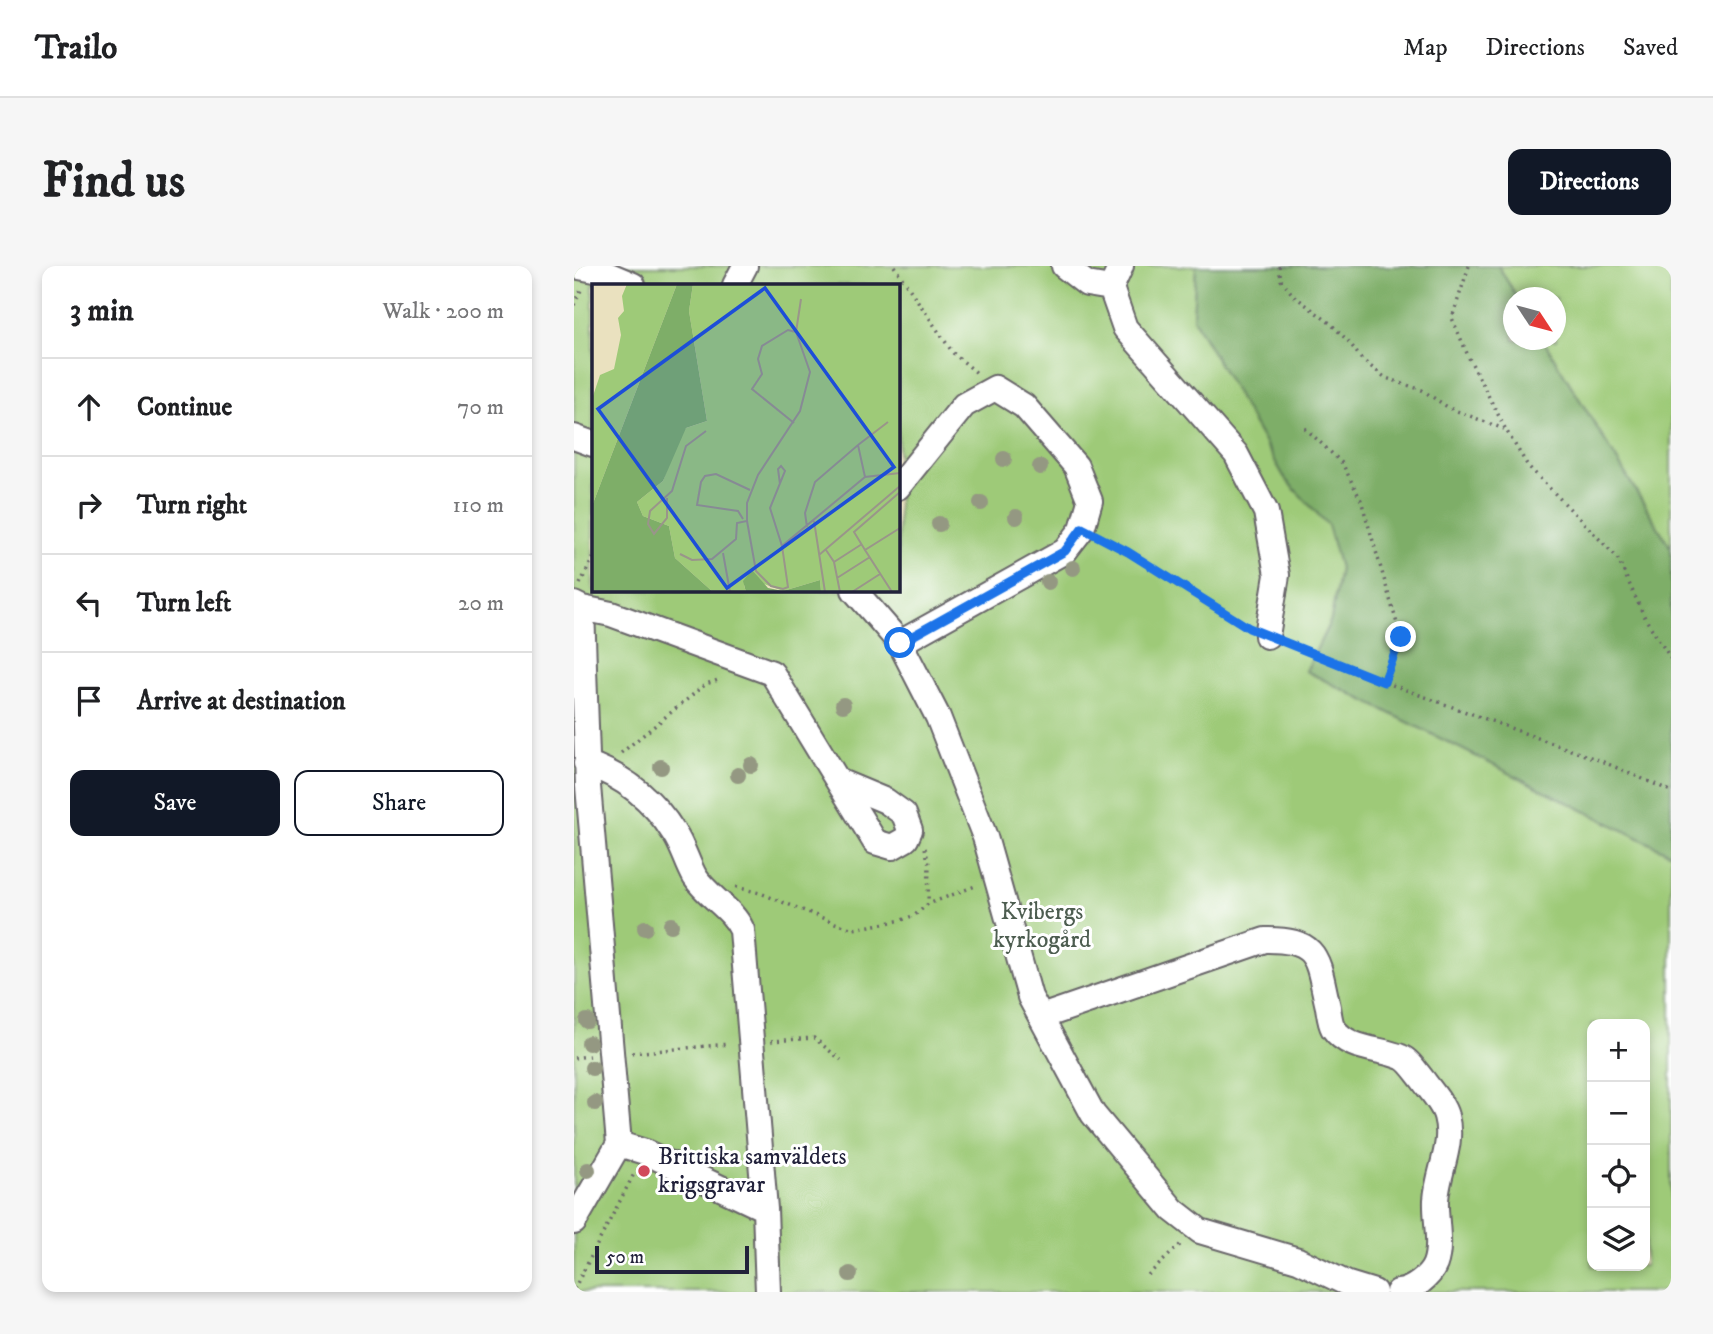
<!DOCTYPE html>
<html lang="en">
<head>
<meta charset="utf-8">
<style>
	body { margin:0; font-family:"IM FELL DW Pica",serif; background:#f6f6f6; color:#202124 }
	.controls { position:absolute; right:21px; bottom:21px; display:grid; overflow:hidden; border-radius:14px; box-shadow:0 4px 10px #0003 }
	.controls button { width:63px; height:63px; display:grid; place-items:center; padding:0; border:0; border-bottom:2px solid #e0e0e0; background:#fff; color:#202124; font:35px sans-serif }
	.compass { position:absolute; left:929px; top:21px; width:63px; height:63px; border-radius:50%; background:#fff; box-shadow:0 4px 10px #0003; rotate:126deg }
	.scale { position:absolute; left:21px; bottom:18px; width:154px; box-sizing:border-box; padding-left:7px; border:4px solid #22223b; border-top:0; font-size:19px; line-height:24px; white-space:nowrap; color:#22223b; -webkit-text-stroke:5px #fff; paint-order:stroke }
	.stop { position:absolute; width:21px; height:21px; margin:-16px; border:5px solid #1a73e8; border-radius:50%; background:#fff }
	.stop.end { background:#1a73e8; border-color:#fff; box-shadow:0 2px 7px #0008 }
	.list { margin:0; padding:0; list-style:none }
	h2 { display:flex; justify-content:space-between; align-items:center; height:91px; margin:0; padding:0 28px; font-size:30px }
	h2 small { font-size:23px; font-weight:400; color:#757577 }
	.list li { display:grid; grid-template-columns:46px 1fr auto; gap:21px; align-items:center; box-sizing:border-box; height:98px; padding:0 28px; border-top:2px solid #e0e0e0 }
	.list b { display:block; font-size:26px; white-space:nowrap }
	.list em { font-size:23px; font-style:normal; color:#757577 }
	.actions { display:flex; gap:14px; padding:21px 28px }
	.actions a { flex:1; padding:16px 0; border:2px solid #111827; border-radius:14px; text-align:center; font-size:24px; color:#111827 }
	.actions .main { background:#111827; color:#fff }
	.icon { flex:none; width:38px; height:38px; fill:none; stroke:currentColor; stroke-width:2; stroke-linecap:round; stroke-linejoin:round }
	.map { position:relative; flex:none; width:1097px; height:1026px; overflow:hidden; border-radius:14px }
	header { display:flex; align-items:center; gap:42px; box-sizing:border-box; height:98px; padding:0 35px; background:#fff; border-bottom:2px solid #e0e0e0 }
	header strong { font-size:33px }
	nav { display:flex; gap:38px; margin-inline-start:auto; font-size:24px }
	.intro { display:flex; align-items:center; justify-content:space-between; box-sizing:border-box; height:168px; padding:0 42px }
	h1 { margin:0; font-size:49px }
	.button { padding:18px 32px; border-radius:14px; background:#111827; color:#fff; font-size:24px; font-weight:700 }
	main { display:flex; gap:42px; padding:0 42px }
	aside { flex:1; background:#fff; border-radius:14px; box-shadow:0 4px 10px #0003 }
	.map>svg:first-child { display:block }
</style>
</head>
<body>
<header>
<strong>Trailo</strong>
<nav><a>Map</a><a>Directions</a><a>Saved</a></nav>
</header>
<div class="intro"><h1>Find us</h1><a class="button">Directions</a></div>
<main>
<aside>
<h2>3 min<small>Walk · 200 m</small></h2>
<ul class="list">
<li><svg class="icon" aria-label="ahead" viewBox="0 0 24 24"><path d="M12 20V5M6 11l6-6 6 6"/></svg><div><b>Continue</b></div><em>70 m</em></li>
<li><svg class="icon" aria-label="right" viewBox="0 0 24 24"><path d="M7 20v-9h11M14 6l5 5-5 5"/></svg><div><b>Turn right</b></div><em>110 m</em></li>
<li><svg class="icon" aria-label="left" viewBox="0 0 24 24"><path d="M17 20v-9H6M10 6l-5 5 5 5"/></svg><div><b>Turn left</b></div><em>20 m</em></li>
<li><svg class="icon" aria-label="arrive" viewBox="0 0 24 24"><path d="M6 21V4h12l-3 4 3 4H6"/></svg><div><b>Arrive at destination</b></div></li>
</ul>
<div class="actions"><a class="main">Save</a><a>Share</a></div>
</aside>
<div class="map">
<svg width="1097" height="1026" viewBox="0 0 1097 1026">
	<rect width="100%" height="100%" fill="#fff"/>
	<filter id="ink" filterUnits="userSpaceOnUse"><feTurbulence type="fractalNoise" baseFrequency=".0143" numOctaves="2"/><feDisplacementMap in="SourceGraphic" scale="14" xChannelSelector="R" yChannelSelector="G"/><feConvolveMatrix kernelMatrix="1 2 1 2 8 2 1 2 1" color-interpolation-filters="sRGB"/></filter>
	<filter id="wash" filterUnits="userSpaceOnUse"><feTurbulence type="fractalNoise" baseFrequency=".00686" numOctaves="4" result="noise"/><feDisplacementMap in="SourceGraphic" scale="28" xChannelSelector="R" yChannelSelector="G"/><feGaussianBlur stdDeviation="1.57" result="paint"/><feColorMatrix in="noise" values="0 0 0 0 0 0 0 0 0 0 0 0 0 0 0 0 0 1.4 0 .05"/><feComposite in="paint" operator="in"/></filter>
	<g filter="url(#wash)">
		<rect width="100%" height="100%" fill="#eae1bf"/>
		<!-- green -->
		<path fill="#9eca78" stroke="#60765a" stroke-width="2" fill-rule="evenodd" d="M0,0h622l-3,52 93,162 42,44 12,44 -9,52 -25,51 365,183v438h-1097zM19,19h305v305h-305zM1018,758h53v242h-53z
			M924,0h173v282l-128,-208h13v-42l-39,-1z"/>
		<!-- forest -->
		<path fill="#7eae68" stroke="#506852" stroke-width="2" d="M622,0h302l19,31 -3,1v42h29l128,208v306l-365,-183 25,-51 9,-52 -12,-43 -42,-45 -93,-162z"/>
	</g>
	<g filter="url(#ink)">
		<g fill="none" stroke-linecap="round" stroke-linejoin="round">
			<!-- minor casing -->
			<g stroke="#686569" stroke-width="28">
				<path id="minor" d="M0,0l26,5 33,14
					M490,0l23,18 24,4
					M547,0l-10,22 14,40 111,126 30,58 11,63 -10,61
					M161,19l10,-19
					M0,171l19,7
					M324,221l66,-82 31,-17 29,18 52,60 14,35 -8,28 -17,22 -165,92
					M280,324l46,53 38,74 47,120 45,160 63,117 80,96 27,21 98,29 50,24 26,8
					M0,338l8,4 6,178 31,358 -45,78
					M8,342l29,6 161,59 103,169 17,5 14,-8 4,-9 -6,-16 -18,-13 -48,-20
					M12,497c37,13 67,36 88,70 9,13 13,30 21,44 13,20 37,31 47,53l23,279 -120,-57 -26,-8
					M467,751l224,-77c56,-1 52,21 63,67 1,6 2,16 5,21 15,22 46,20 68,29 8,3 16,16 22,23 7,10 20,24 23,36 8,29 -8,54 -10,84 -1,20 6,44 -1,64 -5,13 -23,27 -37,28
					M191,943l3,83"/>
			</g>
			<!-- path -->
			<path stroke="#686569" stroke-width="3.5" stroke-dasharray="2 5" stroke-linecap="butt" d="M320,0l59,87 25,21
				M705,0l2,14 12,15 38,29 19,19 12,17 24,18 36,12 27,18 55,21
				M895,0l-17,52 17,40 37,72 22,36 89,91 28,61 26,41
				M0,39l7,-15
				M731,162l37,35 19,37 40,137 -17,45
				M528,273l26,13 118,73
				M6,318l13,-26
				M714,378l96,38 217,79 70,30
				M47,487l85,-69 15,-5
				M351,582l4,16 -1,40
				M162,621l24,6 75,30 19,6 48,-9 13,-5 13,-11 50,-19
				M197,775l43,-3 27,22
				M58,787l97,-9
				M0,792l15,-2
				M574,1009l34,-32
				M0,1023l61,-117"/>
			<!-- minor -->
			<use href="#minor" stroke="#fff" stroke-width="24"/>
		</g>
		<!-- trees -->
		<g fill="#949882">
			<circle cx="430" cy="193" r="8"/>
			<circle cx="466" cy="201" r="8"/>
			<circle cx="407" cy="237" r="8"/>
			<circle cx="442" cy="251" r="8"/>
			<circle cx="365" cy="258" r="8"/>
			<circle cx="499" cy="302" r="8"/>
			<circle cx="474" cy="316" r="8"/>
			<circle cx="269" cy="439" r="8"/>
			<circle cx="177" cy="499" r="8"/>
			<circle cx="87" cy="501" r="8"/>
			<circle cx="164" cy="509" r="8"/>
			<circle cx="97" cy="659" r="8"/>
			<circle cx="71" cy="662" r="8"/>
			<circle cx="13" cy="755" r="8"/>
			<circle cx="15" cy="777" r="8"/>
			<circle cx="18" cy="802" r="8"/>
			<circle cx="21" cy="837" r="8"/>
			<circle cx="14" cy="904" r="8"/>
			<circle cx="276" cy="1008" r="8"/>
		</g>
	</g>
	<g fill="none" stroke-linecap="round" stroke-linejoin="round" filter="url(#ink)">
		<!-- route -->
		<path stroke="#1a73e8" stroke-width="9" d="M326,377l165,-92 17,-23 46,24 121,76 135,54 17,-45"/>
	</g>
	<!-- markers -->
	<circle fill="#d1495b" stroke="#fff" stroke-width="2.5" cx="70" cy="905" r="7"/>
	<g text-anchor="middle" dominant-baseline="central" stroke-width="6" stroke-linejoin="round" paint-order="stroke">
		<!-- park labels -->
		<g font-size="24" fill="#4d5d50" stroke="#fff">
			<text x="468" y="646">Kvibergs<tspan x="468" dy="28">kyrkogård</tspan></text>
		</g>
		<!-- poi labels -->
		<g font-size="24" fill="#22223b" stroke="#fff" text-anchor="start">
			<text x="84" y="891">Brittiska samväldets<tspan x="84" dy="28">krigsgravar</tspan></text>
		</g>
	</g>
	<!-- overview -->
	<g transform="translate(18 18)">
		<rect width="308" height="308" fill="#eae1bf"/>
		<path d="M35,0h50l-85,222v-107l8,-24 14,-6 7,-34 -3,-17 6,-7 -2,-15zM101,0h207v308h-79l-1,-12 -37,11 -24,-9 -7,-12 -8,15 2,7h-33l-38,-34 -6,-32 -26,-10 -6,-14 26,-21 17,-46 6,-7 21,-7 -18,-110z" fill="#9eca78"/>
		<path d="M85,0h16l-4,27 18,110 -21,7 -23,53 -26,21 6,14 26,10 6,32 38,34h-121v-86zM160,286l16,18 15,3 37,-11 1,12h-75l-3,-11z" fill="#7eae68"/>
		<path fill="none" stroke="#9a958a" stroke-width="2" d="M202,139l-42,-34 10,-15 -4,-15 4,-13 26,-16 8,2M266,161l30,-23M188,200l-2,-15 3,-3 4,5 -15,37 12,38M75,214v20l-13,16 -6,-10 2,-13 22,-20 14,-45 20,-15M151,235l-5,-8 -41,-6 4,-23 4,-6 11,-2 34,16M155,237l9,50 15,15 12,3 5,-2 -6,-41 83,-69 35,-4M222,237l11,71M215,243l-2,-14 10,-31 43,-37 7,32M234,266l8,12 6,30M273,266l-11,-18 46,-40M131,269l7,39M88,270l12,6 20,-1 24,-20 1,-16 10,-2v-18l11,-28 42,-64 10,-39 -14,-40 5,-33M227,271l81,-69M242,278l28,-18M245,294l33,-21M260,308l28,-18M300,308l-27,-42 35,-22"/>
		<path fill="#1d4ed8" fill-opacity="0.15" stroke="#1d4ed8" stroke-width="3.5" d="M173,4l129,179 -167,121 -129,-179z"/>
		<rect width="308" height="308" fill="none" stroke="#22223b" stroke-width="3.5"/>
	</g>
</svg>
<div class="controls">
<button>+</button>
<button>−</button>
<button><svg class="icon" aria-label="locate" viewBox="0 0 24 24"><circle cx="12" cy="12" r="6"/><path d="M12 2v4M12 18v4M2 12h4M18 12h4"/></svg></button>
<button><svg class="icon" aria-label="layers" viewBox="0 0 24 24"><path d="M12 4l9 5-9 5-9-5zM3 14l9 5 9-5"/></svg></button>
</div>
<svg class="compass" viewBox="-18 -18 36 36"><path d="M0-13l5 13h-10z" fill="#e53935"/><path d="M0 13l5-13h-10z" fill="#757577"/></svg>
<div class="scale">50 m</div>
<div class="stop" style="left:326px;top:377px"></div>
<div class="stop end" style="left:827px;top:371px"></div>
</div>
</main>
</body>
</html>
